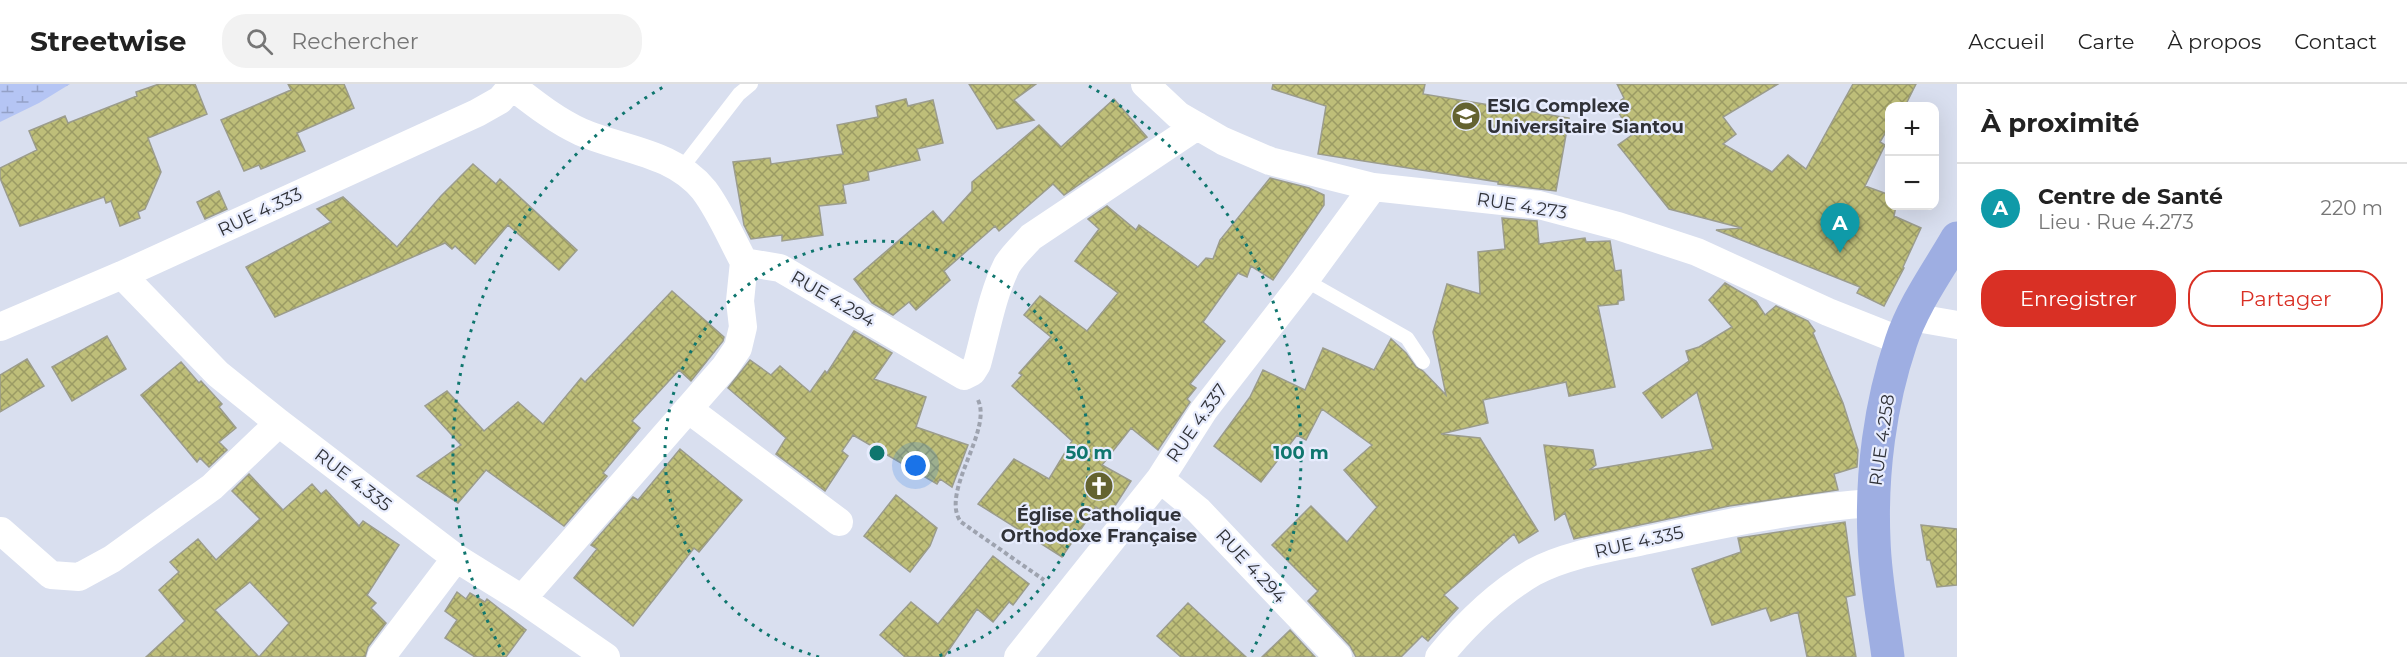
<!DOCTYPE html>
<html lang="fr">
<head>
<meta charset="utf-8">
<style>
	body { margin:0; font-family:Montserrat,sans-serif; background:#f2f2f2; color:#222 }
	.controls { position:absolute; right:18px; top:18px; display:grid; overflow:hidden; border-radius:12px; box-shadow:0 6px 24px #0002 }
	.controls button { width:54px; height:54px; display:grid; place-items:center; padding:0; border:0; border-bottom:2px solid #e0e0e0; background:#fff; color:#222; font:30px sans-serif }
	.you { position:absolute; left:916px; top:382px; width:21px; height:21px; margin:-15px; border:4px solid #fff; border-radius:50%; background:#1a73e8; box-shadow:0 0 0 9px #1a73e833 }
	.badge { display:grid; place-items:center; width:39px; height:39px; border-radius:50%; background:#d93025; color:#fff; font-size:20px; font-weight:700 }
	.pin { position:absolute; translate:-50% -50px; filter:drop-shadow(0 2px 3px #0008) }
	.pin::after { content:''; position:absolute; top:32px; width:21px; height:18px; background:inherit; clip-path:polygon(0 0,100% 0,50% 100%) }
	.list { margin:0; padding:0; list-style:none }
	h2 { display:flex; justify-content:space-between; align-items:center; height:78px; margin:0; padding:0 24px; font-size:26px }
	h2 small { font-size:20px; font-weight:400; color:#767676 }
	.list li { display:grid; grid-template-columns:39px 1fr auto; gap:18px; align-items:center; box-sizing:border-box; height:90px; padding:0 24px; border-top:2px solid #e0e0e0 }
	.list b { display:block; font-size:22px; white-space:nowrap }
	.list p { margin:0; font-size:20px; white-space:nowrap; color:#767676 }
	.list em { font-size:20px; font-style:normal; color:#767676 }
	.actions { display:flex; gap:12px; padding:18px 24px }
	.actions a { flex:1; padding:14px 0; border:2px solid #d93025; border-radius:24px; text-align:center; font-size:21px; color:#d93025 }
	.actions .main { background:#d93025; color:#fff }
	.icon { flex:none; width:33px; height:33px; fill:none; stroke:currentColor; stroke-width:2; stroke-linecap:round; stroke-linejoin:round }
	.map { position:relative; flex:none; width:1957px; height:573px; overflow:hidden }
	header { display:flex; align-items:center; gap:36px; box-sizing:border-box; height:84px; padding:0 30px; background:#fff; border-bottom:2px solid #e0e0e0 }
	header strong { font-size:28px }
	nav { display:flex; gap:33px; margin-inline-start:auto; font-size:21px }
	.search { width:420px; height:54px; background:#f2f2f2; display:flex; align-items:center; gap:15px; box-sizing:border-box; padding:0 21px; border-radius:24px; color:#767676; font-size:22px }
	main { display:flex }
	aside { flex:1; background:#fff }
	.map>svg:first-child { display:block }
</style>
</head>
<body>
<header>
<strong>Streetwise</strong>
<div class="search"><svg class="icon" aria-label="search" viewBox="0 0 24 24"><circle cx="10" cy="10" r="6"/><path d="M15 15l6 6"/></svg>Rechercher</div>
<nav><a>Accueil</a><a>Carte</a><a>À propos</a><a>Contact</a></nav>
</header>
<main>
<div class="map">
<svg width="1957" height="573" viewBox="0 0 1957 573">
	<defs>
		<pattern id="wetland-marsh" width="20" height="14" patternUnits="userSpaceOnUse" patternTransform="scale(1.5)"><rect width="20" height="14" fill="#b5c5f4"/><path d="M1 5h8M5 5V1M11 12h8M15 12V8" fill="none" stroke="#94a1c7"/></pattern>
		<pattern id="building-cross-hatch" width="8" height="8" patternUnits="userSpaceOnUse" patternTransform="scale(1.5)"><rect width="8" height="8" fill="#bebe79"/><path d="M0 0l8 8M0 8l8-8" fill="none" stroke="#9b9b64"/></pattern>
	</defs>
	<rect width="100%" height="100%" fill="#d9dfef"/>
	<!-- wetland -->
	<path fill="url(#wetland-marsh)" d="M0,0h70l-31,19 -39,19z"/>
	<!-- building -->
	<path fill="url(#building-cross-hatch)" stroke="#9b9c8c" stroke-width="1.5" d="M159,0h36l12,30 -59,24 13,34 -16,37 -7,3 2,6 -20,8 -9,-25 -5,2 -2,-6 -84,29 -20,-48v-10l37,-18 -8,-19 36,-15 3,7 69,-27 -1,-4z
		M288,0h56l10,24 -57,25 8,18 -44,18 -2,-4 -15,6 -23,-51 70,-30z
		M969,0h67l-22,16 20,20 -37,9z
		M1273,0h152l-2,10 146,24 -13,73 -58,-7v-2l-180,-28 8,-48 -54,-17z
		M1617,0h161l-55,33 13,17 -13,10 49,28 16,-17 18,14 47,-85h63l-11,22h-15v19l-10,17 5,3 -20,41 25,9v11h6l-2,10 27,12 -18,39 1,1 -20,38 -27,-13 3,-6 -144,-57 26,-2 -73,-19 -51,-64 14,-10 -18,-30 10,-7z
		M906,15l2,7 25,-6 10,43 -26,6 3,11 -52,12 1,8 -26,5 3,18 -27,3 4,29 -41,6v-6l-31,4 -7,-14 -11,-63 37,-4 1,6 72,-10 -6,-29 41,-8 -2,-11z
		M1114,15l33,38 -83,58 -11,-11 -54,47 -4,-5 -51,45 6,9 -34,30 -7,-8 -16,13 -21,-12 -18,-24 79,-68 10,12 29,-32v-9l67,-57 22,22z
		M473,80l23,20 4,-5 77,71 -18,20 -51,-45 -33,39 -20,-18 -3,3 -7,-6 -170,74 -29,-50 85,-45 -14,-13 26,-12 54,50 44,-51z
		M1270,94l39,10 15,7v10l-51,75 -22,-14 -4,11 -9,-4 -35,49 22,19 -35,43 6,4 -9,11 3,3 -32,48 -27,-22 -29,37 29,16 -22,34 -13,-8 -34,50 -84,-53 36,-45 35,20 23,-38 -60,-55 10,-11 -3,-2 32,-36 -27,-22 16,-19 47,35 31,-38 -43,-32 24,-32 -11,-10 19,-13 29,24 3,-5 59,42 8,-9 7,1 7,-19z
		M219,107l8,18 -22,10 -8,-17z
		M1502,134l35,3 2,23 46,-6 1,4 24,-1 5,30 6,-1 3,30 -6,1v3l-20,2 17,81 -46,9 -3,-14 -83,18 5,23 -47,11 39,4 58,93 -19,12 -5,-9 -70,61 14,13 -30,33 -6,-5 -21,21h-45l-6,-11 -42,-45 10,-10 -46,-46 39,-39 36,36 30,-35 -33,-37 28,-25 -50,-36 -16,31 -9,-5 -36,47 -47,-36 36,-49 13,-27 42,20 18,-42 51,22 17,-31 15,14 10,14 7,4 23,24 -13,-63 14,-48 33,10 -2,-42 27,-3z
		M1725,199l31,18 9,14 11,-9 32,15 7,10 -2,2 30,70 15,47 -1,17 -23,7 4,16 -109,16 -155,33 -9,-26 -10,7 -11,-75 49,5 3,15 -7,5 124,-21 -16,-57 -35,26 -19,-25 46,-32 -3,-10 13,-4 33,-20 -23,-27z
		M672,207l52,46 -1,4 -32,40 -12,-11 -47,51 8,7 -37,45 4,3 -43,50 -78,-56 -28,33 -41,-27 44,-31 -36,-39 22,-15 37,40 34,-29 25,22 38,-46 4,4z
		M854,247l38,22 -18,26 52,18 -10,30 52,18 -16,42 -12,-8 -3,5 -84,-49 -11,16 6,5 -23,35 -49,-37 10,-16 -58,-50 22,-28 21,15 9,-9 30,26 15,-21 2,2z
		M107,252l19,33 -54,32 -20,-34z
		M27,275l17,27 -44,26v-37z
		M181,278l18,21 2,-2 21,23 -3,3 17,21 -17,14 8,8 -18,17 -9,-9 -3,4 -56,-67z
		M680,365l62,51 -43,52 -5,-4 -61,78 -59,-48 23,-29 -6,-4 42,-48 5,3z
		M249,390l34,36 29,-26 9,10 5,-4 33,36 4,-5 36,24 -32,50 9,8 -5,5 15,15 -18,24 -3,10h-106l30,-34 -39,-41 -35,28 44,47h-113l39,-36 -26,-31 20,-18 -9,-10 28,-23 18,21 44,-41 -28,-28z
		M896,411l41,33 -7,18 -20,26 -46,-36z
		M1845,438l10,73 -9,2 10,60h-49l-9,-45 -27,9 -5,-13 -54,17 -20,-56 49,-17 -3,-14z
		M1921,441l36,4v56l-20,2 -7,-27h-3z
		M993,472l36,28 -16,21 -4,-3 -16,20 -16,-13 -33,48h-39l-25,-22 31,-33 27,22z
		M457,508l9,7 4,-6 15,9 2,-3 39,31 -20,27h-31l-30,-19 12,-18 -12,-9z
		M1188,519l58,54h-65l-24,-21z
		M1290,546l25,27h-53z"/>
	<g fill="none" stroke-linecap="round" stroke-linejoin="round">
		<!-- path -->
		<path stroke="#9ea3af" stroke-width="4" stroke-dasharray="4.5 3" stroke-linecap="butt" d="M978,316c15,31 -39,93 -17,122l83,58"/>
		<!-- service -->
		<path stroke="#fff" stroke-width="14" d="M681,85l58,-75 12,-10
			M1305,196l102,58 16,24"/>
		<!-- minor -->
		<path stroke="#fff" stroke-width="28" d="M514,0l-2,2c22,17 43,34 69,46 41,18 92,20 123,58 16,21 27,48 40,72l36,6 184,108 8,-4 5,-8c9,-32 15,-69 30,-99 6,-10 16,-19 24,-28l166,-111
			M1145,0l33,31 45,26 47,20 103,26 166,18 79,21 79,26 131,60 73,29
			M122,191l96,99 61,49 177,135 66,41 84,58
			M1911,233l46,8
			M0,243l122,-52 355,-162 23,-13 12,-14
			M688,325l151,113
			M1160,395l38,31 140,147
			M1,447l50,44 28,2 33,-18 100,-72 67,-64
			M522,515l203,-232 13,-19 5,-21 -3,-26 4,-39
			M381,573l75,-99
			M1018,573l142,-178 44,-69 101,-130 68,-93
			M1439,573c27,-33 57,-63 95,-85 33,-18 77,-24 114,-32 74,-16 149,-32 225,-37"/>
		<!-- trunk -->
		<path stroke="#9eaee2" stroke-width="33" d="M1888,573c-5,-39 -13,-79 -14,-117 -3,-66 6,-136 27,-198 12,-37 37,-71 56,-104"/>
	</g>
	<!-- distance rings -->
	<g fill="none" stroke="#0f766e" stroke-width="3" stroke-dasharray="3 6">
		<path d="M819 573A212 212 0 1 1 935 573"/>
		<path d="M504 571A424 424 0 0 1 665 2M1089 2A424 424 0 0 1 1250 571"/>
	</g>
	<!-- icons -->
	<defs>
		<g id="university-disc" transform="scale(1.5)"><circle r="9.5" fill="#646330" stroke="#e7ecfd"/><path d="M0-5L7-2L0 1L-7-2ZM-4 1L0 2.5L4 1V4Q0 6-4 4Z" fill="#fff"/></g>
		<g id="church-disc" transform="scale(1.5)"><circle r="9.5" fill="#646330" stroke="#e7ecfd"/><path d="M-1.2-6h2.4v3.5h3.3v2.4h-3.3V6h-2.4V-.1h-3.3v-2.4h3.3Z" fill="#fff"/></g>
	</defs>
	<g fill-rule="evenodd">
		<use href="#university-disc" x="1466" y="32"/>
		<use href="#church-disc" x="1099" y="402"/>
	</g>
	<g text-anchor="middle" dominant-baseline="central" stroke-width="4.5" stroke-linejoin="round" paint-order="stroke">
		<!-- poi labels -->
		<g font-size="18" font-weight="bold" fill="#303238" stroke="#e7ecfd" text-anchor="start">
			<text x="1487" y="22">ESIG Complexe<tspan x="1487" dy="21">Universitaire Siantou</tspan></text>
			<text x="1099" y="431" text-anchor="middle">Église Catholique<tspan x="1099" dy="21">Orthodoxe Française</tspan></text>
		</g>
		<!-- street labels -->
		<g font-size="18" fill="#303238" stroke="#e7ecfd">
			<text transform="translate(1522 122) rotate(9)">RUE 4.273</text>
			<text transform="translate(260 128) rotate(-25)">RUE 4.333</text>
			<text transform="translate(833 215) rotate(30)">RUE 4.294</text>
			<text transform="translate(1197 339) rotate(-55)">RUE 4.337</text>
			<text transform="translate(1882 356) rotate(-82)">RUE 4.258</text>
			<text transform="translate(353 396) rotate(37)">RUE 4.335</text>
			<text transform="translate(1639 458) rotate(-13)">RUE 4.335</text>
			<text transform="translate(1251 482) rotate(47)">RUE 4.294</text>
		</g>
	</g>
	<circle cx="877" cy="369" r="9" fill="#0f766e" stroke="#e7ecfd" stroke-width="3"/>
	<g font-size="18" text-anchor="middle" font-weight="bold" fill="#0f766e" stroke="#e7ecfd" stroke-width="4.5" stroke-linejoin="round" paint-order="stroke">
		<text x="1089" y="375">50 m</text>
		<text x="1301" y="375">100 m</text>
	</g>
</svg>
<div class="controls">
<button>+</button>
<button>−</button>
</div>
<div class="you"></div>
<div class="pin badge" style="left:1840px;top:169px;background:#0f9aa8">A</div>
</div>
<aside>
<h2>À proximité<small></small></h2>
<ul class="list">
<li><span class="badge" style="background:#0f9aa8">A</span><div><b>Centre de Santé</b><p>Lieu · Rue 4.273</p></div><em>220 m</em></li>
</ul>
<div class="actions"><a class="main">Enregistrer</a><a>Partager</a></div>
</aside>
</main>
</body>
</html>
